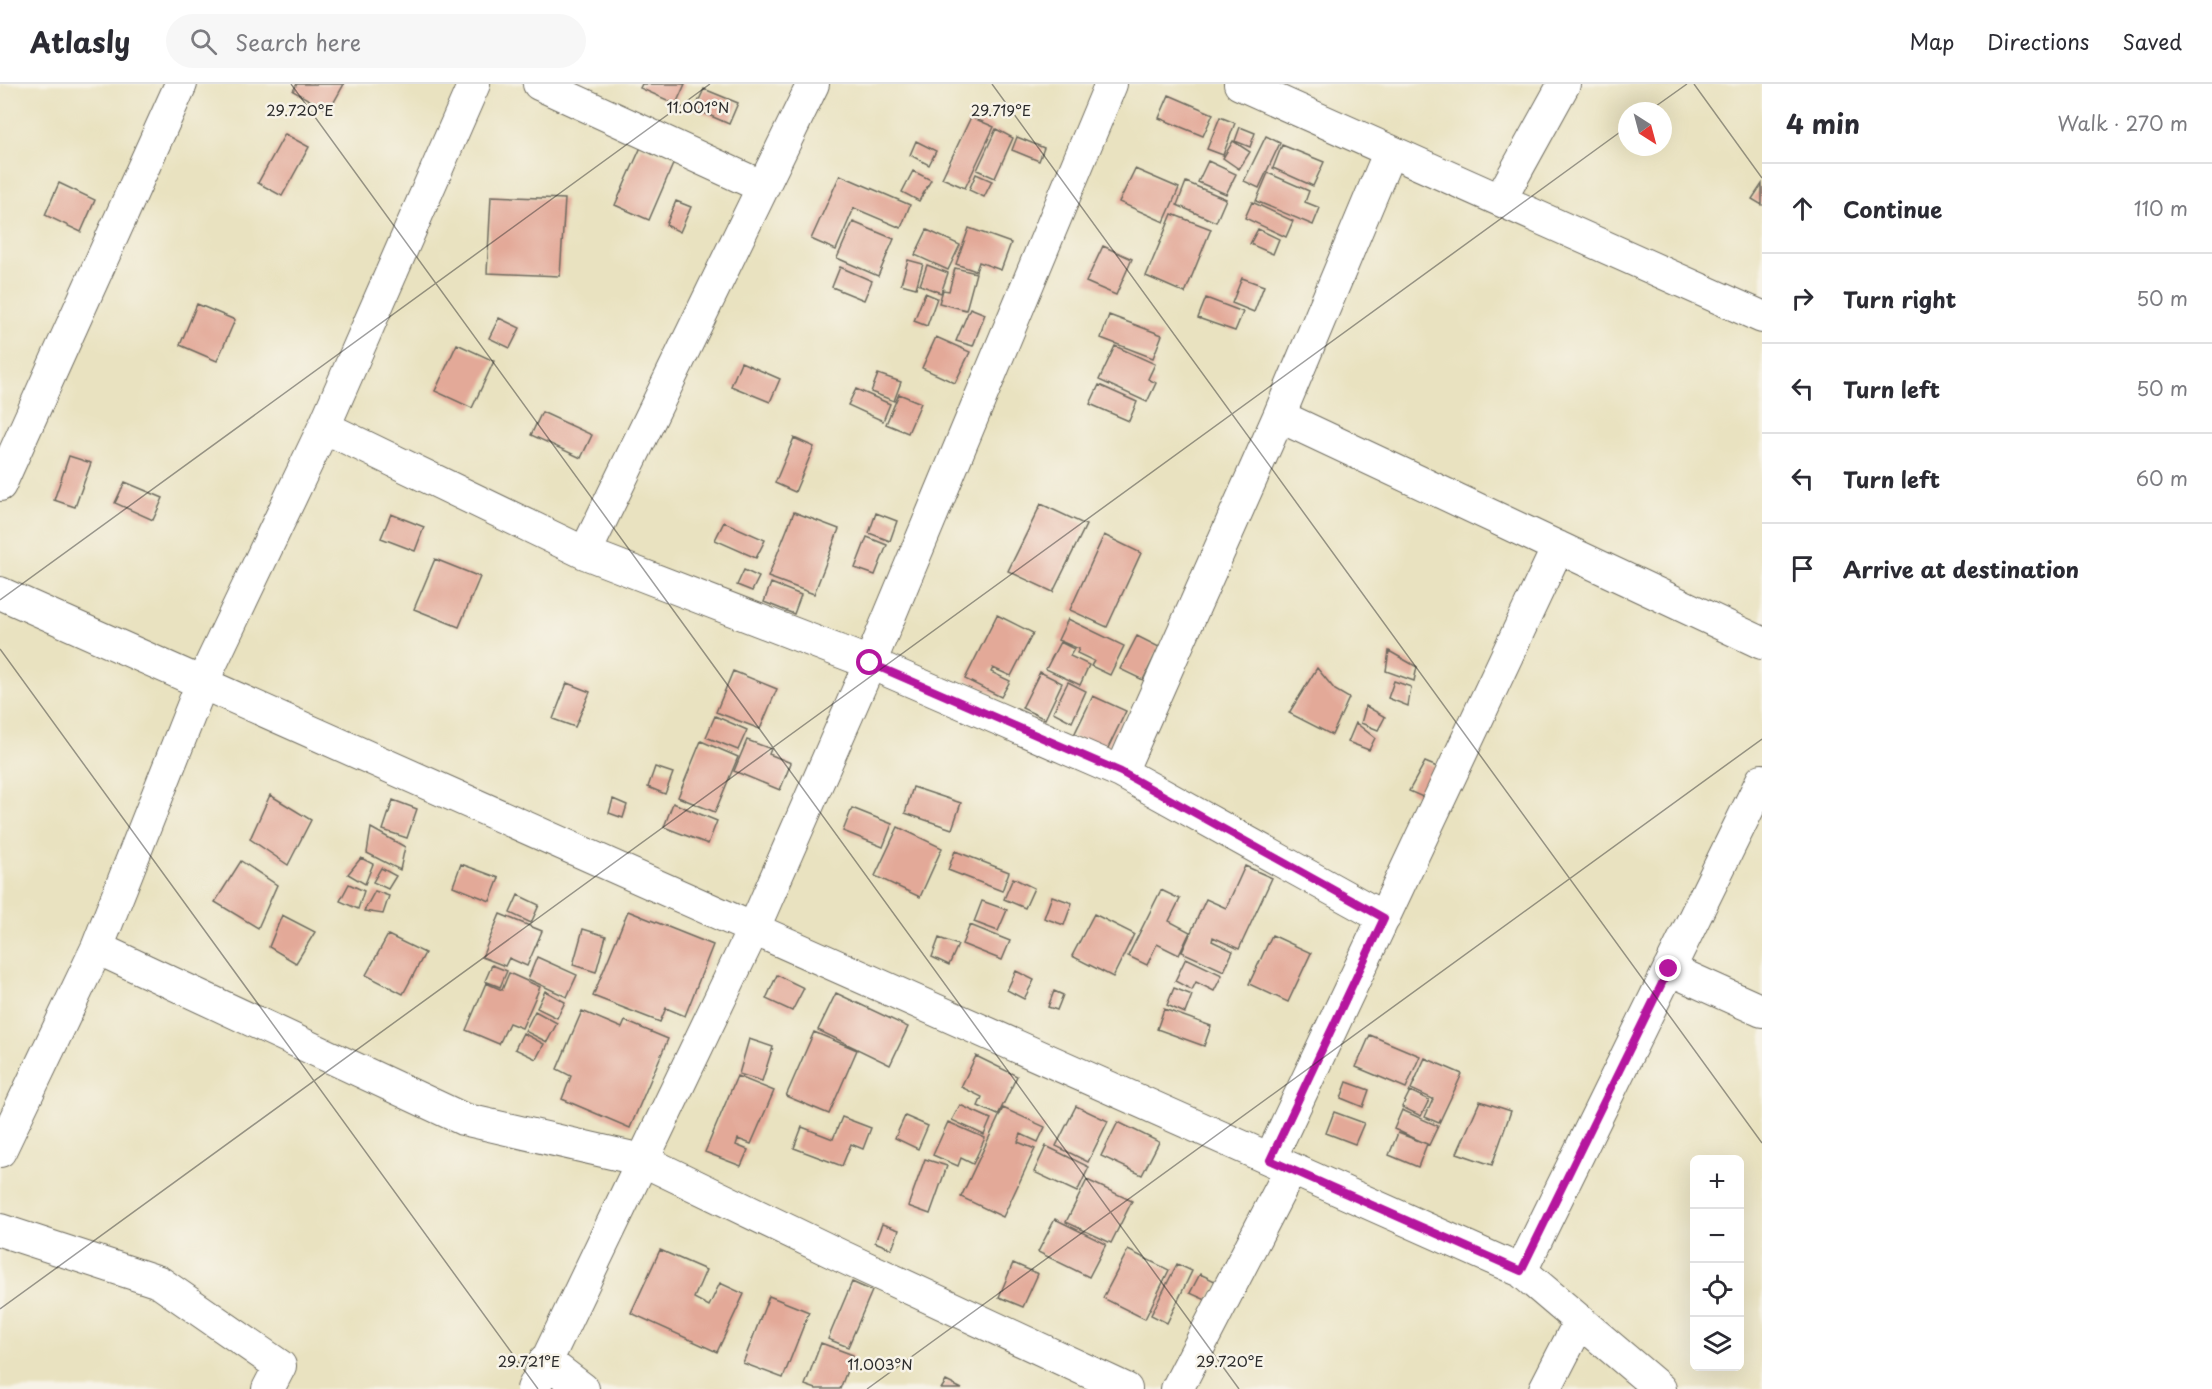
<!DOCTYPE html>
<html lang="en">
<head>
<meta charset="utf-8">
<style>
	body { margin:0; font-family:"Playpen Sans",sans-serif; background:#f7f7f7; color:#2b2b33 }
	.controls { position:absolute; right:18px; bottom:18px; display:grid; overflow:hidden; border-radius:9px; box-shadow:0 6px 24px #0002 }
	.controls button { width:54px; height:54px; display:grid; place-items:center; padding:0; border:0; border-bottom:2px solid #e1e1e2; background:#fff; color:#2b2b33; font:30px sans-serif }
	.compass { position:absolute; left:1618px; top:18px; width:54px; height:54px; border-radius:50%; background:#fff; box-shadow:0 6px 24px #0002; rotate:144deg }
	.stop { position:absolute; width:18px; height:18px; margin:-14px; border:4px solid #b5179e; border-radius:50%; background:#fff }
	.stop.end { background:#b5179e; border-color:#fff; box-shadow:0 2px 6px #0008 }
	.list { margin:0; padding:0; list-style:none }
	h2 { display:flex; justify-content:space-between; align-items:center; height:78px; margin:0; padding:0 24px; font-size:26px }
	h2 small { font-size:20px; font-weight:400; color:#7c7c81 }
	.list li { display:grid; grid-template-columns:39px 1fr auto; gap:18px; align-items:center; box-sizing:border-box; height:90px; padding:0 24px; border-top:2px solid #e1e1e2 }
	.list b { display:block; font-size:22px; white-space:nowrap }
	.list em { font-size:20px; font-style:normal; color:#7c7c81 }
	.icon { flex:none; width:33px; height:33px; fill:none; stroke:currentColor; stroke-width:2; stroke-linecap:round; stroke-linejoin:round }
	.map { position:relative; flex:none; width:1762px; height:1305px; overflow:hidden }
	header { display:flex; align-items:center; gap:36px; box-sizing:border-box; height:84px; padding:0 30px; background:#fff; border-bottom:2px solid #e1e1e2 }
	header strong { font-size:28px }
	nav { display:flex; gap:33px; margin-inline-start:auto; font-size:21px }
	.search { width:420px; height:54px; background:#f7f7f7; display:flex; align-items:center; gap:15px; box-sizing:border-box; padding:0 21px; border-radius:33px; color:#7c7c81; font-size:22px }
	main { display:flex }
	aside { flex:1; background:#fff }
	.map>svg:first-child { display:block }
</style>
</head>
<body>
<header>
<strong>Atlasly</strong>
<div class="search"><svg class="icon" aria-label="search" viewBox="0 0 24 24"><circle cx="10" cy="10" r="6"/><path d="M15 15l6 6"/></svg>Search here</div>
<nav><a>Map</a><a>Directions</a><a>Saved</a></nav>
</header>
<main>
<div class="map">
<svg width="1762" height="1305" viewBox="0 0 1762 1305">
	<rect width="100%" height="100%" fill="#f7f3e8"/>
	<filter id="ink" filterUnits="userSpaceOnUse"><feTurbulence type="fractalNoise" baseFrequency=".0167" numOctaves="2"/><feDisplacementMap in="SourceGraphic" scale="12" xChannelSelector="R" yChannelSelector="G"/><feConvolveMatrix kernelMatrix="1 2 1 2 8 2 1 2 1" color-interpolation-filters="sRGB"/></filter>
	<filter id="wash" filterUnits="userSpaceOnUse"><feTurbulence type="fractalNoise" baseFrequency=".008" numOctaves="4" result="noise"/><feDisplacementMap in="SourceGraphic" scale="24" xChannelSelector="R" yChannelSelector="G"/><feGaussianBlur stdDeviation="1.35" result="paint"/><feColorMatrix in="noise" values="0 0 0 0 0 0 0 0 0 0 0 0 0 0 0 0 0 1.4 0 .05"/><feComposite in="paint" operator="in"/></filter>
	<g filter="url(#wash)">
		<rect width="100%" height="100%" fill="#e9e2c0"/>
		<g id="blocks">
			<!-- building -->
			<path fill="#e3a998" d="M297,0h47l-15,27 -36,-20z
				M642,0h43l-9,20 -36,-16z
				M704,5l34,14 -9,21 -34,-15z
				M1169,11l44,19 -10,22 -44,-18z
				M971,33l23,10 -29,61 -23,-10z
				M1220,33l15,6 -12,32 -16,-6z
				M1240,43l15,6 -5,14 -15,-6z
				M996,45l17,9 -18,40 -18,-8z
				M285,50l24,13 -27,49 -24,-13z
				M1266,52l14,7 -21,45 -15,-7z
				M1017,53l27,11 -5,13 -27,-11z
				M916,57l20,10 -7,14 -19,-10z
				M1233,57l17,11 -11,17 -16,-11z
				M1282,61l42,17 -11,24 -40,-18z
				M641,63l33,15 -25,58 -34,-15z
				M1208,77l28,13 -10,20 -28,-12z
				M1135,85l44,19 -15,34 -45,-20z
				M913,87l18,9 -12,21 -17,-9z
				M1268,89l41,18 -4,11 15,6 -7,17 -57,-24z
				M976,90l16,7 -8,16 -15,-7z
				M840,91l70,30 -9,23 -47,-20 -18,42 -25,-11z
				M1186,98l40,17 -10,23 -39,-17z
				M59,99l36,17 -14,32 -36,-17z
				M1762,100v21l-10,-6z
				M491,112l74,3 -5,77 -73,-3z
				M676,117l15,6 -11,25 -14,-7z
				M1252,118l41,19 -7,16 -41,-19z
				M1172,130l39,15 -26,64 -39,-17z
				M853,138l41,17 -16,37 -41,-18z
				M969,144l42,15 -10,27 -22,-8 -3,9 -20,-7z
				M1258,145l21,10 -6,15 -23,-10z
				M927,146l33,15 -12,25 -33,-15z
				M1103,162l29,13 -16,36 -30,-13z
				M908,176l15,4 -7,24 -15,-4z
				M927,181l21,8 -7,20 -21,-8z
				M840,183l32,14 -8,19 -32,-13z
				M955,184l21,5 -10,37 -27,-7 4,-13 6,1z
				M1242,194l22,8 -10,26 -22,-9z
				M925,209l12,5 -10,28 -13,-5z
				M1206,214l37,14 -8,19 -37,-13z
				M197,220l38,16 -18,41 -37,-16z
				M970,224l15,6 -12,32 -17,-5z
				M1109,231l53,20 -9,23 -52,-20z
				M499,234l21,10 -10,20 -21,-10z
				M936,253l34,15 -15,31 -33,-15z
				M457,260l37,17 -22,47 -37,-17z
				M1115,262l40,18 -7,15 8,4 -9,19 -48,-22z
				M741,278l39,17 -10,23 -39,-16z
				M878,290l23,8 -7,19 -23,-9z
				M1099,301l38,17 -8,19 -39,-17z
				M856,305l34,15 -7,17 -35,-16z
				M899,310l22,9 -13,30 -22,-9z
				M542,328l50,23 -11,23 -50,-23z
				M794,354l20,9 -19,45 -20,-9z
				M69,372l22,7 -16,44 -21,-7z
				M125,398l38,16 -10,22 -38,-17z
				M1041,420l45,21 -33,67 -45,-21z
				M794,428l45,17 -25,65 -46,-17z
				M876,429l21,8 -7,20 -21,-8z
				M391,430l33,13 -9,24 -34,-13z
				M724,438l41,18 -9,18 -41,-18z
				M1104,451l37,18 -34,74 -37,-17z
				M867,453l20,8 -12,30 -20,-7z
				M435,475l45,18 -21,50 -45,-18z
				M744,486l15,7 -7,14 -15,-6z
				M771,499l30,12 -7,19 -30,-12z
				M997,531l36,18 -22,43 -18,-8 -2,4 19,9 -9,16 -36,-18z
				M1068,535l56,27 -14,29 -19,-9 3,-5 -17,-8 2,-4 -21,-9z
				M1137,552l22,11 -16,33 -23,-11z
				M1060,558l14,7 -4,7 19,9 -9,20 -34,-16z
				M1389,567l28,16 -3,14 -28,-10z
				M1317,584l18,22 14,8 -17,37 -43,-22z
				M733,587l44,18 -17,40 -44,-17z
				M1040,588l22,11 -17,36 -23,-11z
				M1394,597l17,6 -3,19 -20,-8z
				M1068,598l18,9 -14,31 -19,-10z
				M567,599l23,9 -15,35 -22,-8z
				M1093,612l33,15 -20,41 -33,-15z
				M1366,622l19,11 -7,13 -17,-7z
				M715,632l32,14 -9,20 -32,-13z
				M1356,639l19,15 -6,12 -21,-8z
				M747,656l24,9 -2,5 22,9 -11,27 -46,-19z
				M701,657l37,16 -23,55 -37,-15z
				M1425,678l12,5 -12,31 -16,-7z
				M655,683l18,6 -8,21 -17,-7z
				M913,703l48,16 -9,26 -47,-16z
				M270,711l41,25 -23,45 -38,-26z
				M613,715l14,6 -4,13 -14,-5z
				M393,716l24,9 -10,29 -24,-8z
				M673,719l44,18 -9,23 -44,-17z
				M852,724l40,16 -9,23 -40,-16z
				M898,743l44,21 -22,49 -45,-21z
				M371,744l34,19 -5,23 -33,-17z
				M955,767l54,21 -7,19 -54,-21z
				M361,774l12,6 -8,20 -17,-10z
				M241,777l36,24 -19,43 -43,-26z
				M461,780l38,14 -9,23 -37,-15z
				M1245,782l27,12 -33,71 -26,-12 -1,4 21,10 -9,20 -42,-19 24,-53 20,9z
				M381,784l15,8 -8,13 -15,-7z
				M1013,794l21,10 -9,20 -21,-9z
				M349,800l15,7 -6,18 -18,-8z
				M1161,806l19,9 -11,22 21,11 -11,23 -22,-11 -10,21 -19,-9z
				M375,807l14,5 -6,18 -19,-3z
				M518,811l21,10 -8,18 -21,-10z
				M1052,812l20,7 -8,22 -20,-7z
				M982,817l25,9 -9,21 -24,-9z
				M628,827l85,34 -28,71 -19,-8 -6,14 -67,-26z
				M500,830l42,17 -15,35 -18,-8 -4,8 -23,-9z
				M1094,830l40,20 -21,43 -41,-21z
				M282,831l33,17 -19,31 -27,-16z
				M970,841l40,16 -8,19 -40,-16z
				M583,845l23,7 -10,36 -23,-7z
				M388,851l37,18 -22,41 -37,-19z
				M1272,851l39,18 -23,49 -39,-18z
				M939,854l19,7 -9,20 -17,-8z
				M537,873l40,18 -10,22 -39,-18z
				M1186,874l36,17 -8,16 -18,-9 -4,8 -17,-9z
				M492,881l15,6 -7,16 -15,-6z
				M1016,887l18,9 -10,19 -17,-9z
				M509,889l31,14 -18,41 -13,-5 -10,21 -33,-14 20,-47 16,7z
				M777,891l27,13 -12,23 -26,-12z
				M1174,904l18,7 -7,18 -18,-8z
				M545,907l20,11 -8,16 -20,-10z
				M1054,907l9,4 -6,15 -9,-3z
				M836,909l72,34 -18,38 -72,-35z
				M1164,925l47,17 -7,20 -47,-17z
				M535,927l22,12 -10,19 -22,-11z
				M582,927l40,17 3,-7 43,18 -38,89 -68,-29 9,-23 -14,-7z
				M814,948l43,18 -28,64 -43,-18z
				M523,949l21,11 -8,15 -21,-10z
				M1370,951l50,21 -14,32 -50,-21z
				M749,955l24,8 -11,34 -23,-7z
				M976,972l41,20 -19,39 -20,-9 4,-9 -21,-10z
				M1425,974l37,16 -23,49 -14,-6 8,-18 -22,-10z
				M737,992l37,15 -23,53 -13,-5 -2,6 12,5 -7,16 -36,-14z
				M1347,998l22,8 -6,17 -22,-9z
				M1410,1007l19,9 -8,16 -19,-9z
				M1480,1017l31,10 -19,54 -35,-12z
				M960,1021l31,14 -7,16 -32,-15z
				M1076,1022l32,15 -20,41 -32,-16z
				M1003,1024l42,19 -7,15 -17,-8 -3,8 17,7 -32,68 -42,-20z
				M1402,1026l36,16 -9,19 -35,-16z
				M1334,1028l30,11 -9,21 -29,-11z
				M905,1032l23,10 -10,23 -23,-11z
				M842,1033l29,11 -8,21 -12,-5 -9,22 -48,-18 8,-21 31,12z
				M948,1038l37,16 -12,26 -12,-6 -3,8 -25,-11z
				M1118,1038l41,20 -17,33 -41,-19z
				M1398,1049l29,11 -9,23 -29,-12z
				M1046,1062l43,21 -12,25 -43,-20z
				M925,1075l22,7 -17,48 -22,-8z
				M1087,1096l45,21 -21,42 -45,-21z
				M1055,1135l51,25 -17,33 -51,-25z
				M882,1140l17,6 -7,19 -17,-7z
				M660,1166l46,20 -12,28 15,8 11,-23 24,11 -27,58 -86,-39z
				M1128,1166l41,20 -24,49 -42,-21z
				M1013,1179l25,11 -15,33 -24,-10z
				M1177,1180l15,7 -25,52 -16,-8z
				M1200,1190l17,8 -9,19 -18,-8z
				M852,1198l20,9 -24,56 -20,-8z
				M769,1212l40,16 -26,66 -40,-15z
				M821,1259l32,12 -13,34h-24l-11,-4z
				M946,1297l16,8h-21z"/>
		</g>
	</g>
	<g filter="url(#ink)">
		<use href="#blocks" fill-opacity="0" stroke="#6e6b5f" stroke-width="1.5"/>
		<g fill="none" stroke-linecap="round" stroke-linejoin="round">
			<!-- street casing -->
			<g stroke="#6e6b5f" stroke-width="34">
				<path id="street" d="M539,0l224,103
					M1240,0l522,233
					M1500,116l64,-116
					M1279,332l483,227
					M324,343l261,126 285,110 251,109 263,146
					M0,401l181,-401
					M585,469l228,-469
					M0,509l1521,678 139,118
					M1121,688l158,-356 111,-265
					M97,864l366,171 179,41 201,97 283,132
					M1669,885l93,42
					M0,1067l97,-203 105,-265 122,-256 150,-343
					M1270,1075l288,-612
					M0,1146l159,52 121,84 -12,23
					M1521,1187l241,-491
					M545,1276l38,29
					M533,1305l220,-459 117,-267 241,-579
					M1177,1305l114,-220
					M1545,1305l35,-68"/>
			</g>
			<!-- street -->
			<use href="#street" stroke="#fff" stroke-width="32"/>
		</g>
	</g>
	<g fill="none" stroke-linecap="round" stroke-linejoin="round" filter="url(#ink)">
		<!-- route -->
		<path stroke="#b5179e" stroke-width="8" d="M870,579l251,109 263,146 -114,242 251,111 148,-302"/>
	</g>
	<!-- ticks -->
	<path fill="none" stroke="#2b2b2b" stroke-width="1.5" stroke-opacity="0.45" d="M291,0l948,1305M992,0l770,1059M1694,0l68,94M1649,27l38,-27M0,516l710,-516M0,565l538,740M0,1225l1627,-1182M867,1305l895,-650"/>
	<g font-size="15" text-anchor="middle" fill="#2b2b2b" stroke="#f7f3e8" stroke-width="5" stroke-linejoin="round" paint-order="stroke">
		<text x="698" y="29">11.001°N</text>
		<text x="300" y="32">29.720°E</text>
		<text x="1001" y="32">29.719°E</text>
		<text x="529" y="1283">29.721°E</text>
		<text x="1230" y="1283">29.720°E</text>
		<text x="880" y="1286">11.003°N</text>
	</g>
</svg>
<div class="controls">
<button>+</button>
<button>−</button>
<button><svg class="icon" aria-label="locate" viewBox="0 0 24 24"><circle cx="12" cy="12" r="6"/><path d="M12 2v4M12 18v4M2 12h4M18 12h4"/></svg></button>
<button><svg class="icon" aria-label="layers" viewBox="0 0 24 24"><path d="M12 4l9 5-9 5-9-5zM3 14l9 5 9-5"/></svg></button>
</div>
<svg class="compass" viewBox="-18 -18 36 36"><path d="M0-13l5 13h-10z" fill="#e53935"/><path d="M0 13l5-13h-10z" fill="#7c7c81"/></svg>
<div class="stop" style="left:870px;top:579px"></div>
<div class="stop end" style="left:1669px;top:885px"></div>
</div>
<aside>
<h2>4 min<small>Walk · 270 m</small></h2>
<ul class="list">
<li><svg class="icon" aria-label="ahead" viewBox="0 0 24 24"><path d="M12 20V5M6 11l6-6 6 6"/></svg><div><b>Continue</b></div><em>110 m</em></li>
<li><svg class="icon" aria-label="right" viewBox="0 0 24 24"><path d="M7 20v-9h11M14 6l5 5-5 5"/></svg><div><b>Turn right</b></div><em>50 m</em></li>
<li><svg class="icon" aria-label="left" viewBox="0 0 24 24"><path d="M17 20v-9H6M10 6l-5 5 5 5"/></svg><div><b>Turn left</b></div><em>50 m</em></li>
<li><svg class="icon" aria-label="left" viewBox="0 0 24 24"><path d="M17 20v-9H6M10 6l-5 5 5 5"/></svg><div><b>Turn left</b></div><em>60 m</em></li>
<li><svg class="icon" aria-label="arrive" viewBox="0 0 24 24"><path d="M6 21V4h12l-3 4 3 4H6"/></svg><div><b>Arrive at destination</b></div></li>
</ul>
</aside>
</main>
</body>
</html>
